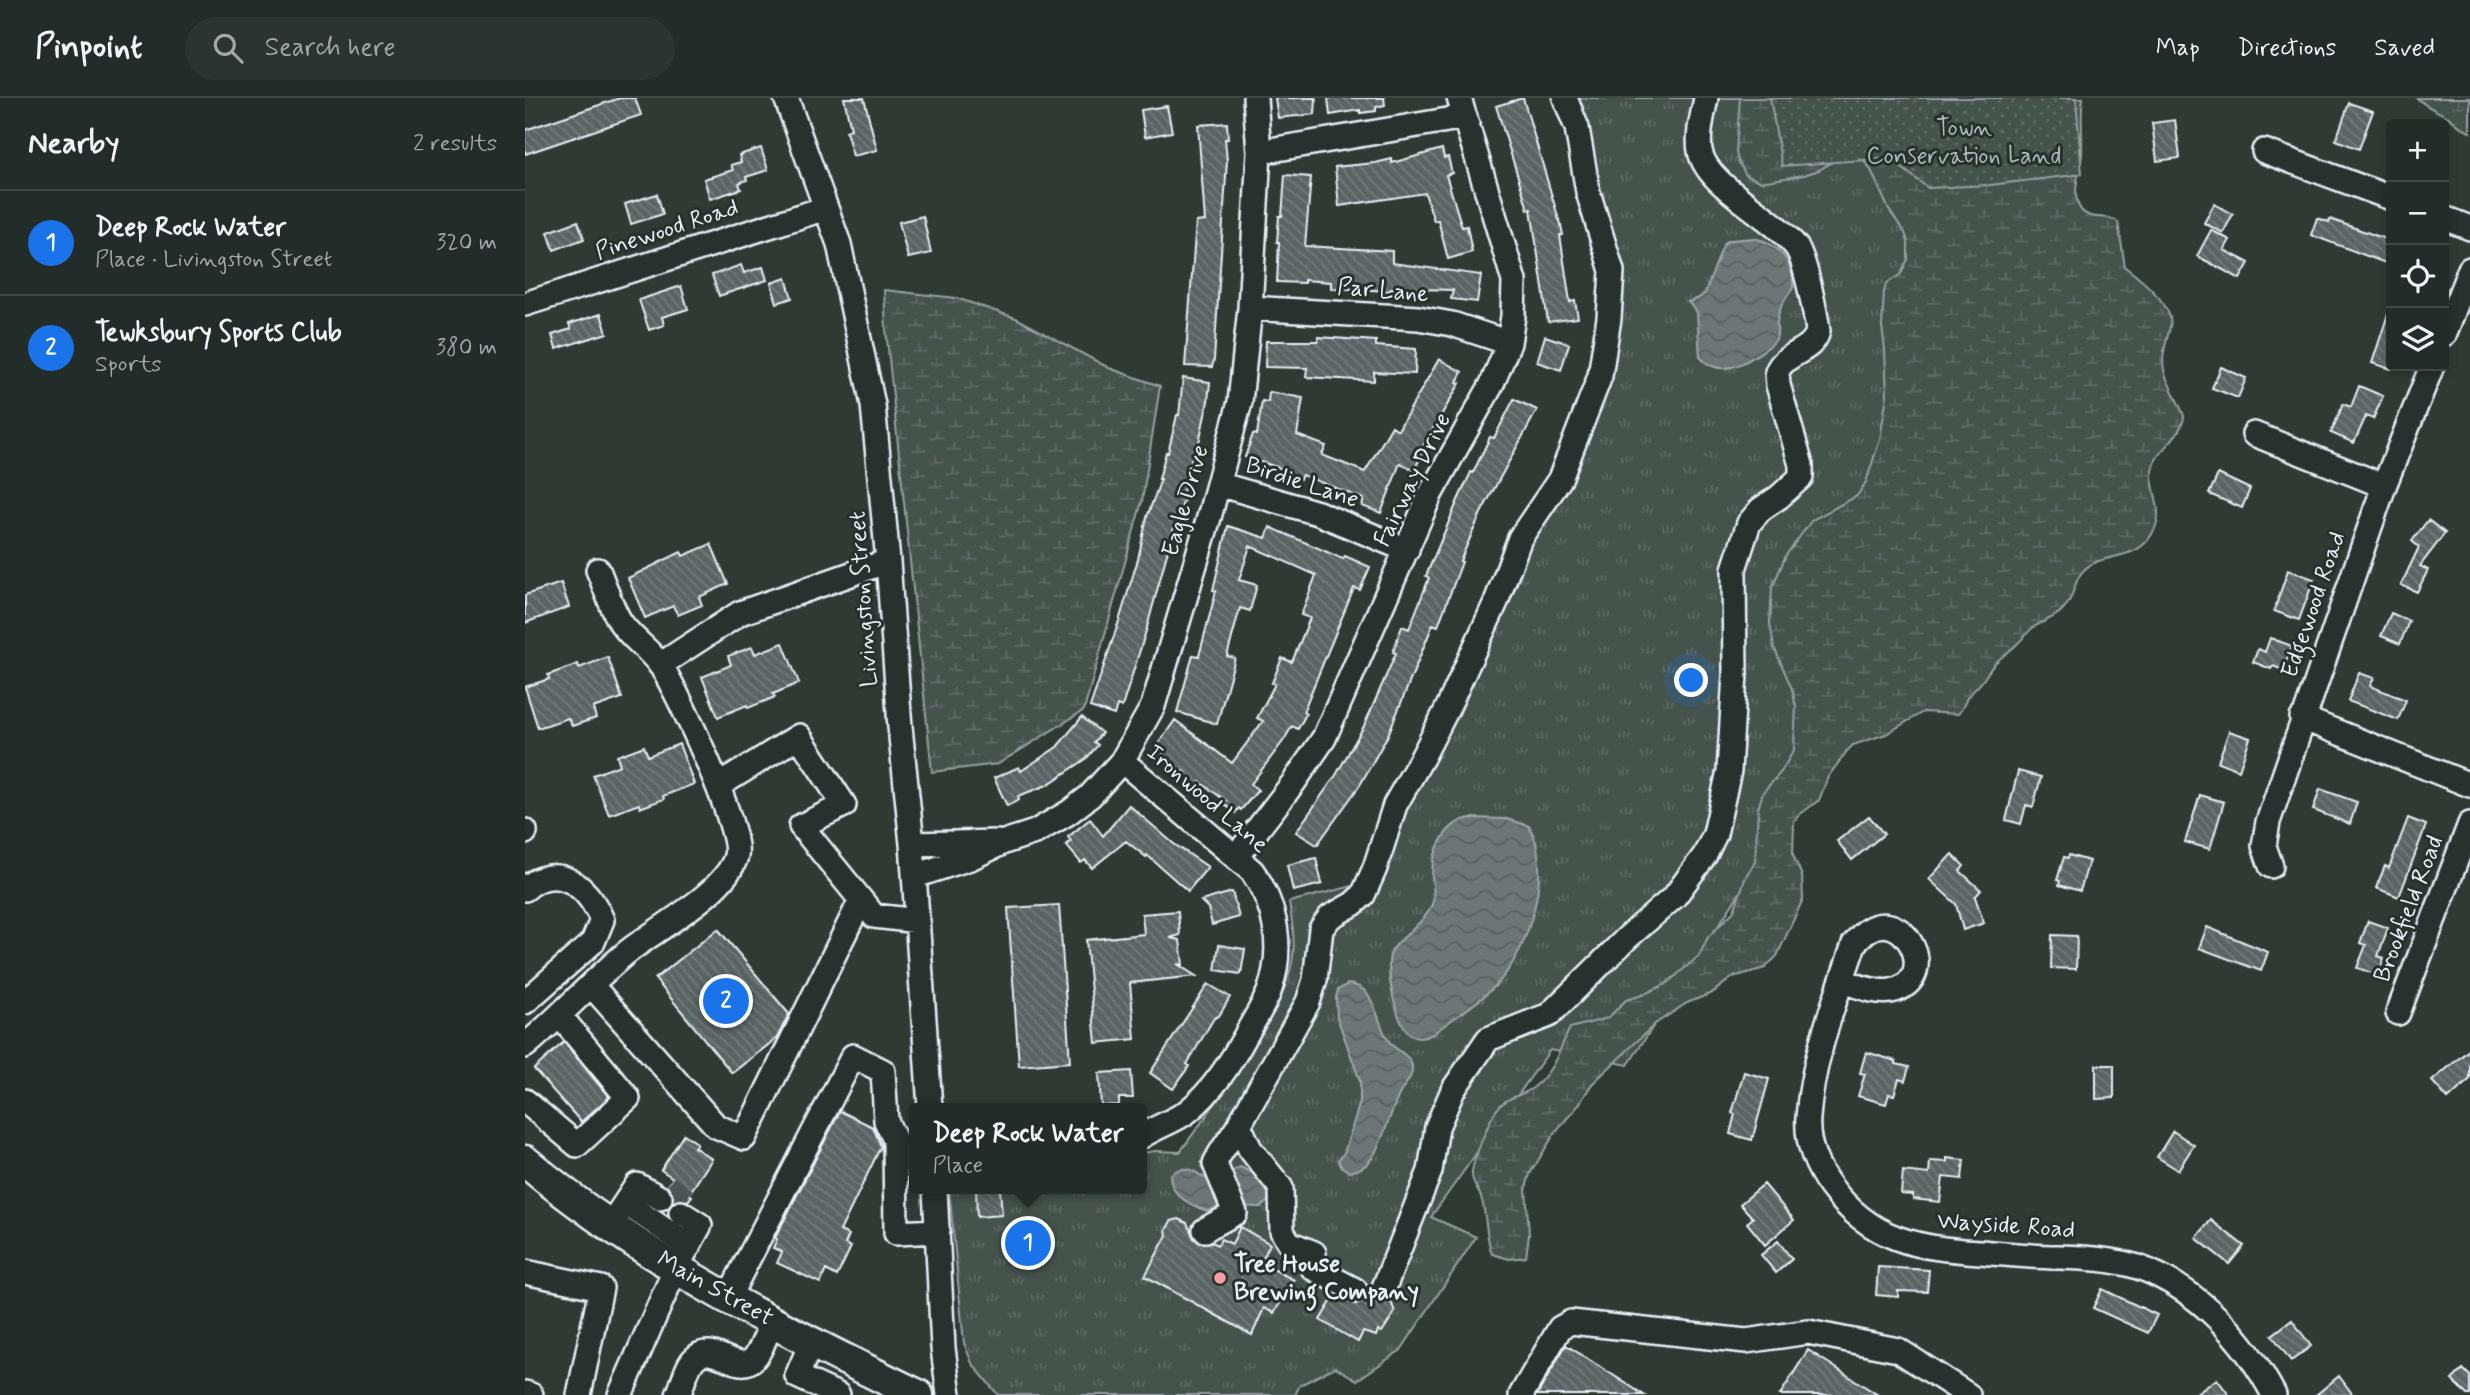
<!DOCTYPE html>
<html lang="en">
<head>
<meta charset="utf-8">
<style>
	body { margin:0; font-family:Mynerve,sans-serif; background:#2a3430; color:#f1f3f6 }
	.controls { position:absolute; right:21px; top:21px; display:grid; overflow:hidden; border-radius:7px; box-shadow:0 4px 10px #0003 }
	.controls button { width:63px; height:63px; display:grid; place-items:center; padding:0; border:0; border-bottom:2px solid #3f4845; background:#222c28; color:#f1f3f6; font:35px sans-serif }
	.you { position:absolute; left:1167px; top:583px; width:24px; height:24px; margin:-18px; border:5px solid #fff; border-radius:50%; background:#1a73e8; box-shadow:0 0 0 10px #1a73e833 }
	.badge { display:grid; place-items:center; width:46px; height:46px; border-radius:50%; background:#1a73e8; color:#fff; font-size:23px; font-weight:700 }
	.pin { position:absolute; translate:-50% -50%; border:4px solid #fff; box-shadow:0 2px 7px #0006 }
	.popup { position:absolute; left:384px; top:1005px; width:238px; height:91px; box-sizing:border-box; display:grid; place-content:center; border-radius:7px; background:#222c28; filter:drop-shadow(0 2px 5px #0005); font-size:23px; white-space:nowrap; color:#a2a7a8 }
	.popup b { font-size:26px; color:#f1f3f6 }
	.popup::after { content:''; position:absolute; left:50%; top:100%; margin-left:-14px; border:14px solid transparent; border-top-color:#222c28 }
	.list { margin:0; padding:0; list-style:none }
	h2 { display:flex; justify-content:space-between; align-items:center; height:91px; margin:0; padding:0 28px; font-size:30px }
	h2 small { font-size:23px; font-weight:400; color:#a2a7a8 }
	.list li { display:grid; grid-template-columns:46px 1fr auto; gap:21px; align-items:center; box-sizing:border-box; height:105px; padding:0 28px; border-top:2px solid #3f4845 }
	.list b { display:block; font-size:26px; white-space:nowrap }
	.list p { margin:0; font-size:23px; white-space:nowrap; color:#a2a7a8 }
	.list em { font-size:23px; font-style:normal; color:#a2a7a8 }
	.icon { flex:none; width:38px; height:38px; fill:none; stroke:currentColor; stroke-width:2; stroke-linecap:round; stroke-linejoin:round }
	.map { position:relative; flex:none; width:1945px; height:1297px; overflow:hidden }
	header { display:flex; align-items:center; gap:42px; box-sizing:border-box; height:98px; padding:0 35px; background:#222c28; border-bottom:2px solid #3f4845 }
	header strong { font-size:33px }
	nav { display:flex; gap:38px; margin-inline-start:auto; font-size:24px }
	.search { width:490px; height:63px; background:#2a3430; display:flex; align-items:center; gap:18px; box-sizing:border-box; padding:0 24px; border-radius:38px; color:#a2a7a8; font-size:26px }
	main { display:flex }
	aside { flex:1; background:#222c28 }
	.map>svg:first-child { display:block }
</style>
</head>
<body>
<header>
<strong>Pinpoint</strong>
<div class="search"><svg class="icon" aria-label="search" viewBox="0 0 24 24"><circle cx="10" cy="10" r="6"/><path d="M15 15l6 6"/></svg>Search here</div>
<nav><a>Map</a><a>Directions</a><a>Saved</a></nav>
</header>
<main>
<aside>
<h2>Nearby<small>2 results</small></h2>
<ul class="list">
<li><span class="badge">1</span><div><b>Deep Rock Water</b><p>Place · Livingston Street</p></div><em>320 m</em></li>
<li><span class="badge">2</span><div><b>Tewksbury Sports Club</b><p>Sports</p></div><em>380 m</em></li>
</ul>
</aside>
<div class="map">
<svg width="1945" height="1297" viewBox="0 0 1945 1297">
	<defs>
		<pattern id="grass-tufts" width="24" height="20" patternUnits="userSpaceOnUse" patternTransform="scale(1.75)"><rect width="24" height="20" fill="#45524e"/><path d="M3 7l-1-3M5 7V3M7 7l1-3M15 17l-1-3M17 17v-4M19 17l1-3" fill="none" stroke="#606b68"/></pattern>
		<pattern id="wetland-marsh" width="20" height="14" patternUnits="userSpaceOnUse" patternTransform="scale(1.75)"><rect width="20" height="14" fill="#45524e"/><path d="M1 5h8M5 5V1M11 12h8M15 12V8" fill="none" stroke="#606b68"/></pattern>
		<pattern id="park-dots" width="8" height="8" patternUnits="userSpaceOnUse" patternTransform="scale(1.75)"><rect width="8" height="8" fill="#45524e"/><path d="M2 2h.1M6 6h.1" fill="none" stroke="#606b68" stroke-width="1.8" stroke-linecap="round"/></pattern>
		<pattern id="water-waves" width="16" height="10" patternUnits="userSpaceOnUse" patternTransform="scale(1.75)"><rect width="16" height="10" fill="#6b7775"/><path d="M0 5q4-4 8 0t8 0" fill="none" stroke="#586060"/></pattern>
		<pattern id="building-back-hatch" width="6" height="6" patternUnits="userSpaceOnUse" patternTransform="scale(1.75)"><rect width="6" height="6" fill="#596563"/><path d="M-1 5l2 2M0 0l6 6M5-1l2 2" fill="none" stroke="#717c7a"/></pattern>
	</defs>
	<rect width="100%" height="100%" fill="#2e3b35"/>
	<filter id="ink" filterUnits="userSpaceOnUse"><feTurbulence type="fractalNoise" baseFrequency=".0143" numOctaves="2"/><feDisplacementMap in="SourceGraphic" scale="14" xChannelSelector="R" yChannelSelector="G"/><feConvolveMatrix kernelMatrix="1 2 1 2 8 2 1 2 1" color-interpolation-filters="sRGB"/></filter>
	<g filter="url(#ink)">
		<!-- grass -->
		<path fill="url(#grass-tufts)" stroke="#96a2a3" stroke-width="2" d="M1030,0h215l119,60 39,30 -111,586 -189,291 -78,-15 -119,167 45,20 -75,113 -44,30 -22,-13 -35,18 -5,10h-297l-26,-32 -8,-20 -15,-154h193v-36l13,-2 25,1c34,-48 106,-137 113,-196 2,-19 -1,-35 -4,-54l72,-18 198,-421 35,-89 13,-101z"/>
		<!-- wetland -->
		<path fill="url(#wetland-marsh)" stroke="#96a2a3" stroke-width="2" d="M1215,0h343c-3,18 0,36 -1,55 -1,17 -13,43 0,58 9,10 26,3 36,11l7,45c16,12 50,39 45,60 -4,16 -10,32 -5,47 3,10 19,38 19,43 -3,22 -30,33 -32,55 -1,22 14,39 0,62 -16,29 -49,17 -68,36 -11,10 -9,27 -19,37 -10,12 -19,12 -31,20 -6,4 -9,10 -15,15 -7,8 -16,13 -24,21 -7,8 -11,18 -19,25 -3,4 -8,7 -10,12 -3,6 -3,9 -8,14l-35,-2 -37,22 -33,11 -6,6 -19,26 -9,23 -20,15 -5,6 -1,34 9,21 1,23 -26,57 -12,12 -32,9 -21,16 -25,10 -32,21 -63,60 -14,22 -22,25 -26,43 -4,14 3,47 -3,22 -17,2 -17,-5c-7,-19 -5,-39 -11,-57 -3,-9 -10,-15 -9,-25 1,-11 18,-55 26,-64 9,-12 25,-12 36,-21 20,-16 25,-37 36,-59l38,-10 18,-18 16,-5 24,-11 33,-28 9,-19 26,-26 12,-35 9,-14 3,-53 5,-17 18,-20 13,-22 2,-44 -4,-17 -18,-42 -4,-23 2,-36 14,-33 26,-35 45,-24 9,-14 14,-43 7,-44 -2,-45 -3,-24 2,-34 2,-8 15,-10 7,-15v-17l-3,-9 -16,-23 -19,-42 -12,-14 -24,7 -15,9 -15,5 -43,7 -15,-7 -8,-14 -2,-9z
			M1892,0h53v34c-11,-4 -14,-11 -24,-16 -11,-7 -19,-8 -29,-18z
			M359,192l72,8 60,20 93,50 51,18 -18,115 -58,209 -86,54 -66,8 -46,-443z"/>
		<!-- park -->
		<path fill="url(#park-dots)" stroke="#96a2a3" stroke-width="2" d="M1245,0h306l6,76 -92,11 -62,3 -39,-30 -107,8z"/>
		<!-- water -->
		<path fill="url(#water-waves)" stroke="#9da8a9" stroke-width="2" d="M1229,140c24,5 41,25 39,50 -8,11 -15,20 -16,35 0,5 1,11 -1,16 -2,5 -8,8 -12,11 -19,14 -45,29 -64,7l-3,-45 -9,-10 11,-4 6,-5 19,-50 6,-3z
			M946,720l36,1 22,7c25,43 0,125 -33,159 -18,19 -43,33 -63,49 -7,3 -14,6 -21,2 -16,-10 -26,-63 -22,-81 4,-15 37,-31 43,-54 2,-8 -1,-18 -1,-26 0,-24 14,-54 39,-57z
			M823,886c31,2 26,42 45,62 8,7 20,11 19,24 0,9 -8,15 -12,23 -9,17 -20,58 -32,70 -5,5 -12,8 -19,9l-8,-6 -3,-6 6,-7 16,-51v-21l-23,-64 -1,-20 2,-7z
			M715,1069l18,8 11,13 -1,13 -7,6 -38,-1 -16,5c-18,-6 -37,-16 -37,-36 17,-14 27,-1 43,8z"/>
		<!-- building -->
		<path fill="url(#building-back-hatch)" stroke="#e8f1f8" stroke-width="2" d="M95,0h15l6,17 -116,39v-24z
			M319,0h20l13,52 -24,6 -7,-25 5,-2z
			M750,0h41l-1,16 -37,4z
			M803,0h56l1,7 -9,2v4l-16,2v-3l-30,5z
			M998,0l36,122h1l3,15h-3l10,67 5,-1 3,17 -30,4 -17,-113h-3l-32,-103z
			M1824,5l24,8 -14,38 -23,-9z
			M642,8l5,26 -27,5 -4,-27z
			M1650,22l5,38 -23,3 -5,-38z
			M702,25l1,16h-3l2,22 -13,199 -2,7 -27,-1 11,-144 9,-1 -7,-96z
			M236,50l7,22 -22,7 1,3 -8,3 2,6 -31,10 -6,-20 29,-9 -2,-5 10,-3 -2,-7z
			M917,51l2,9 4,-1 4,16 -6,2 16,52 5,-1 5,26 -24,7 -10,-39 -4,1 -9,-28 -86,13 -4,-39 40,-4 17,-4v4z
			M760,77l26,2 -6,69 87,5v12l89,12 -4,27 -26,-3 2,-9 -62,-2 -1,3 -59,-3v-6l-27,-2v3l-27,-1 2,-40h-2l2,-26h3z
			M132,96l6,20 -32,10 -6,-20z
			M1689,106l19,10 -10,19 -19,-10z
			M398,118l8,37 -23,5 -9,-36z
			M1792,120l12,4 1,-3 61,22v24l-80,-30z
			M53,123l6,18 -30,11 -6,-18z
			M1686,132l19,10 -6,10 25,13 -9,16 -43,-23z
			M216,167l3,8 19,-6 4,13 -48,16 -7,-21z
			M261,180l6,20 -15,5 -6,-20z
			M156,188l7,23 -26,8 2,8 -15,5 -10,-30z
			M76,216l6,19 -51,16 -4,-14 19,-6 -2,-5z
			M1863,216l3,1v54l-19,-6z
			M1020,238l24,8 -8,26 -24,-8z
			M793,239l58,4v5l40,3 -1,25 -41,-2v9l-68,-4 1,-9 -42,-1 1,-26h52z
			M914,261l23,13 -5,10 3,1 -41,70 3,2 -8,15 -14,-7 -19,50 -19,-7 2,-7 -62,-24 -2,4 -15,-6 1,-3 -41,-13 8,-23 4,1 5,-34 6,1 1,-10 34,6 -6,37 29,11 -4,9 43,17 27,-46 6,4z
			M1696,269l25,11 -8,20 -26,-10z
			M658,280l27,4 -2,19 -10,46 -3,-1 -14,53 3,1 -9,24 -29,107 -24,76 -5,-2 -3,10 -24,-8 29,-86 19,-62 9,-42 14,-38h-2l7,-27 2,1 9,-38h2z
			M1834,288l24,10 -10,23 -7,-3 -12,27 -23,-10 12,-29 8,3z
			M989,301l23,11 -56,103 -21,48 2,1 -24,64 -5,-2 -45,111 -28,50 -43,60 -21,-13 40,-57 28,-49 32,-73 -3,-1 9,-26 7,3 20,-51 -3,-2 32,-76 13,-28 2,1 17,-36 4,1z
			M1693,376l32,15 -8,19 -33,-14z
			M1903,422l17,13 -25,33 8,4 -11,22 -16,-7 18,-38 -7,-6z
			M703,428l38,12 4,-11 73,32 2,-3 25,11 -10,23 -6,-2 -51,124 3,2 -8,15 -6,-3 -8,14 -33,44 7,6 -17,20 -2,-2 -4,5 -12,-10 3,-2 -26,-19 -3,6 -15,-11 4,-4 -25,-17 4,-4 -8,-6 18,-26 57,43 31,-42 -6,-3 18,-34 -3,-1 10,-25 10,4 18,-44 -9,-3 15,-40 -66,-29 -11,34 18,5 -7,26 -10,-3 -13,48 8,2 -18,66 -40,-12 16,-57 6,1 17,-65 -3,-1z
			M186,446l17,40 -29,13 3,8 -24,10 -5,-9 -28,12 -17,-40 53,-26 2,4z
			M1763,472l26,9 -15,41 -25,-9z
			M36,485l8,24 -44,16v-28z
			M1866,515l18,8 -9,23 -19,-8z
			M1745,540l22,8 -9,24 -10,-4 -2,3 -18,-7 5,-13 7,3z
			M258,545l16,40 -26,11 2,3 -27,11 -1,-3 -29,12 -16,-40 29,-12 -3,-9 24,-9 3,7z
			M83,559l14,41 -29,10 3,10 -24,8 -4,-8 -30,10 -13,-41 24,-8 -1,-4 30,-11 1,4z
			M1834,575l15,5 -4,8 36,14 -8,20 -50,-19z
			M557,619l20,16 -8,9 4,3 -12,14 -39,26 -29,11 1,4 -12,6 -13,-28 25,-11 2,4 36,-24z
			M1704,633l21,7 -11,32 -21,-8z
			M154,646l15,40 -31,12 1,3 -24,9 -1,-4 -30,11 -16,-40 27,-10 -3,-9 27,-10 4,10z
			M1493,673l23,6 -8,30 -7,-2 -5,19 -15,-4z
			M1795,691l37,13 -7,22 -37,-14z
			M1675,697l24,7 -14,47 -25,-7z
			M604,707l45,39 34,23 -20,24 -41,-36 -1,2 -20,-16 -34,27 -7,-8 -4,3 -15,-18 5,-4 -3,-4 22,-18 13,17z
			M1344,718l15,18 -32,26 -15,-19z
			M1883,720l18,7 -27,72 -23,-9 9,-22 4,2z
			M1427,756l12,12 -4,5 21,19 -6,7 9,26 -21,7 -7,-26 -27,-25z
			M1544,757l20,6 -9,30 -21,-6 1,-4 -3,-1 7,-23 4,1z
			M791,760l6,26 -29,7 -6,-26z
			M707,794l7,25 -27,8 -4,-17 -7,-7z
			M534,807l11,157 -51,4 -11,-158z
			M653,813l2,24 -10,3 10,2 3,25 -6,-1 19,12 -66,7 5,56 -39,4 -10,-103 58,-6 -2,-20z
			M1843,823l20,7 -10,28 6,2 -6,17 -21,-7 9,-23 -6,-2z
			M1682,829l61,25 -7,19 -62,-23z
			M193,831l71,85 -12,24 -45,35 -77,-94z
			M1527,837l25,1 -1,33 -25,-1z
			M694,847l26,4 -4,25 -26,-4z
			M683,886l22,13 -11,19 -5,2 -27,46 2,2 -16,23 -23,-16z
			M39,944l45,55 -28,25 -47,-53z
			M1945,951v30l-22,20 -16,-18z
			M1341,954l30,9v3l13,3 -4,14 -6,-2 -5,16 -5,-1 -3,10 -28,-8 7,-22 -5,-1z
			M1571,967h18v33l-18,1z
			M606,973l2,27h-14v7l-18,1 -2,-33z
			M1219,974l25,7 -17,61 -22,-6 5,-20 -3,-1z
			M315,1013l33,16 8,19 -41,85 9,4 -4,9 6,3 -14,29 -11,-6 -6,13 -43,-20 5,-11 -9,-4 4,-9 -2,-1z
			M1648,1033l21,14 -16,25 -21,-13z
			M159,1036l13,9 -3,4 18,12 -23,35 3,2 -4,5 -7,-2 -8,3 -1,-10 -4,-6 5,-8 -12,-8z
			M1422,1060l17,2 -2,19 -19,-2 -3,25 -27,-3v-4l-12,-1 2,-23 26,3 1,-13 17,1z
			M1239,1086l30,36 -29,25 -18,-22 6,-5 -13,-14z
			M451,1091h24l2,26 -25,2z
			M654,1121l8,4 7,15 6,5 12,-1 6,3 3,-6 11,5 8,-17 30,17 -7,14 6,3 -2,5 27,14 -20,33 -10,-5 -12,27 -107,-59 22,-41 -1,-5 5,-9z
			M1686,1122l33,26 -15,18 -33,-26z
			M1253,1143l14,18 -16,14 -15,-18z
			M1353,1169l51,3 -2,22 -29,-1v6l-22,-2z
			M1577,1191l55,26 -9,18 -55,-25z
			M844,1192l3,8 5,5 14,-1 4,10 -13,20 -4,-2 -2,6 -13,-4 -5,10 -38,-22 15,-25 21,9 11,-7z
			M1767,1222l19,26 -20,15 -19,-26z
			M1041,1247l78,50h-107z
			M1283,1252l70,45h-98z
			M1938,1271l7,7v19h-3l-15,-15z
			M1814,1278l14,19h-37z
			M1692,1281l12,16h-34z"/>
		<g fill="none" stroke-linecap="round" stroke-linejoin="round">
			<!-- minor-tunnel -->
			<path stroke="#4a5652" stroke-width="23" stroke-dasharray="23 11" stroke-linecap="butt" d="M142,1089l22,14"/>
			<!-- minor casing -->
			<g stroke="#e8f1f8" stroke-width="28">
				<path id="minor" d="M261,0l53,146 34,161 15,156 12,166 12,117 18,264
					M1739,53l127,47
					M734,54l206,-35
					M1919,120l26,10
					M0,206l301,-96
					M725,210l168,10 34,6 57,19
					M1919,237l26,-66
					M1729,336l130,52
					M693,386l100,29 89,37
					M135,567l80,-52 148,-52
					M1777,620l168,67
					M597,663l130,110c25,35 32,79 17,121 -6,15 -16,29 -23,43 -15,27 -33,56 -58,76 -11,9 -32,16 -46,25
					M193,688l81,-50 45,69 -43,21 73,90 44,5
					M0,733v1
					M387,746l85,-2
					M711,759l58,-75 30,-44 107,-245 61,-109 17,-41 4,-27 1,-35 -55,-183
					M1746,768l-7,-20 4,-24 116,-336 48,-120
					M390,778l55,-18 34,-16 31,-10 33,-19 22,-17 32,-35 31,-55 57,-192 30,-112 10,-94 7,-121 2,-35 -4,-54
					M0,791c33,-29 63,-2 77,31l-9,22 -68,60
					M1317,883c14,4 33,13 49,10 57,-11 5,-105 -37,-47 -19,57 -42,115 -46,174 -2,25 9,50 23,69 40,54 87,61 149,65 27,2 53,5 79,5 27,1 53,2 79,10 60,21 107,73 136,128
					M67,888l124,140 28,12 117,-238
					M1873,915l72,-189
					M0,948c35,-29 66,-64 101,-93 28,-23 101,-61 110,-97 7,-26 -58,-164 -75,-190 -11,-16 -29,-27 -40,-43 -10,-15 -16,-37 -23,-53
					M0,1003l52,44 51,-47 -68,-82
					M410,1091l8,159 6,47
					M100,1105l64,43
					M92,1117l20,-30 23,13
					M680,1132c4,-4 23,-12 30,-17l-20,-49c2,-9 18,-28 24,-39
					M0,1174l76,16 -22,107
					M830,1192l-42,-22 1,-15 -25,-10 -7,-12 -1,-43 -31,-39 -11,-24 69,-123 7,-22 6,-51 9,-12 23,-13 10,-9 12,-27 20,-63 28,-49 25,-49 48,-105 24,-64 40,-59 40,-103 9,-58 3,-47 -24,-79 -11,-64 -12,-30
					M858,1192l47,-119 7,-44 16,-37 35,-51 61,-24 79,-78 47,-41 30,-41 10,-21 14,-63 6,-97 -1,-105 15,-46 12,-14 18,-12 22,-20v-12l-23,-80 -1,-13c7,-20 36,-19 41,-41 -2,-16 -13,-71 -21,-83 -23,-32 -90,-61 -97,-97 -3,-17 3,-37 6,-53
					M203,1200l125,-242 30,15 3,50 9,19 1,93 42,-2
					M287,1243l-15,35 41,19
					M0,1295l6,2
					M95,1297l55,-125 25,-45 -19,-12
					M153,1297c5,-10 8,-28 16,-36 17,-19 42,14 58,1 9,-7 15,-28 20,-39
					M996,1297l39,-67 11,-6 175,19 62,-9 90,18 70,45"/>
			</g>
			<!-- major casing -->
			<g stroke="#e8f1f8" stroke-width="35">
				<path id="major" d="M0,1063c117,99 256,168 393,234"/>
			</g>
			<!-- minor -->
			<use href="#minor" stroke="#26332d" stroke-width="23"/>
			<!-- major -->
			<use href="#major" stroke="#26332d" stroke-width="30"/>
		</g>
	</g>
	<!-- markers -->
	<circle fill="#ff9aa2" stroke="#26332d" stroke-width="2.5" cx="695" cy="1180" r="7"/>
	<g text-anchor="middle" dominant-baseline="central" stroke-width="6" stroke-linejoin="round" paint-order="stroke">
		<!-- park labels -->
		<g font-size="24" fill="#afb9bc" stroke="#26332d">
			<text x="1439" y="30">Town<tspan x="1439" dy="28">Conservation Land</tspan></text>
		</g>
		<!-- street labels -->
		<g font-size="24" fill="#e8f1f8" stroke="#26332d">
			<text transform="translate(142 132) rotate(-18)">Pinewood Road</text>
			<text transform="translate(858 193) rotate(5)">Par Lane</text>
			<text transform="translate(888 382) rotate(-64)">Fairway Drive</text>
			<text transform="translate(777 385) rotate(18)">Birdie Lane</text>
			<text transform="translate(661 403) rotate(-74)">Eagle Drive</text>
			<text transform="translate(339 501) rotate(-94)">Livingston Street</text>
			<text transform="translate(1789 507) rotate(-71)">Edgewood Road</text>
			<text transform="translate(682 701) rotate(41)">Ironwood Lane</text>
			<text transform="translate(1884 811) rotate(-69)">Brookfield Road</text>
			<text transform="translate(1481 1128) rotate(4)">Wayside Road</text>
			<text transform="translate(190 1191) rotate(29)">Main Street</text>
		</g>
		<!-- poi labels -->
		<g font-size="24" font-weight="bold" fill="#e8f1f8" stroke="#26332d" text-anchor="start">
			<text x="709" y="1166">Tree House<tspan x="709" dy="28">Brewing Company</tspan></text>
		</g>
	</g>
</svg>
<div class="controls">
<button>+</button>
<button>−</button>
<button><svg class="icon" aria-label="locate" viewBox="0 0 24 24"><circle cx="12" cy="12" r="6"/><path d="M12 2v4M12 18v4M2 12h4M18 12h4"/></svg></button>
<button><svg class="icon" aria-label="layers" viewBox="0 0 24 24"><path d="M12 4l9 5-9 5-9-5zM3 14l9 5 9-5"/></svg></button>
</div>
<div class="you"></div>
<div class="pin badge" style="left:503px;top:1145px">1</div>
<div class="popup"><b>Deep Rock Water</b>Place</div>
<div class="pin badge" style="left:201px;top:903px">2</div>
</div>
</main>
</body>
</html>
